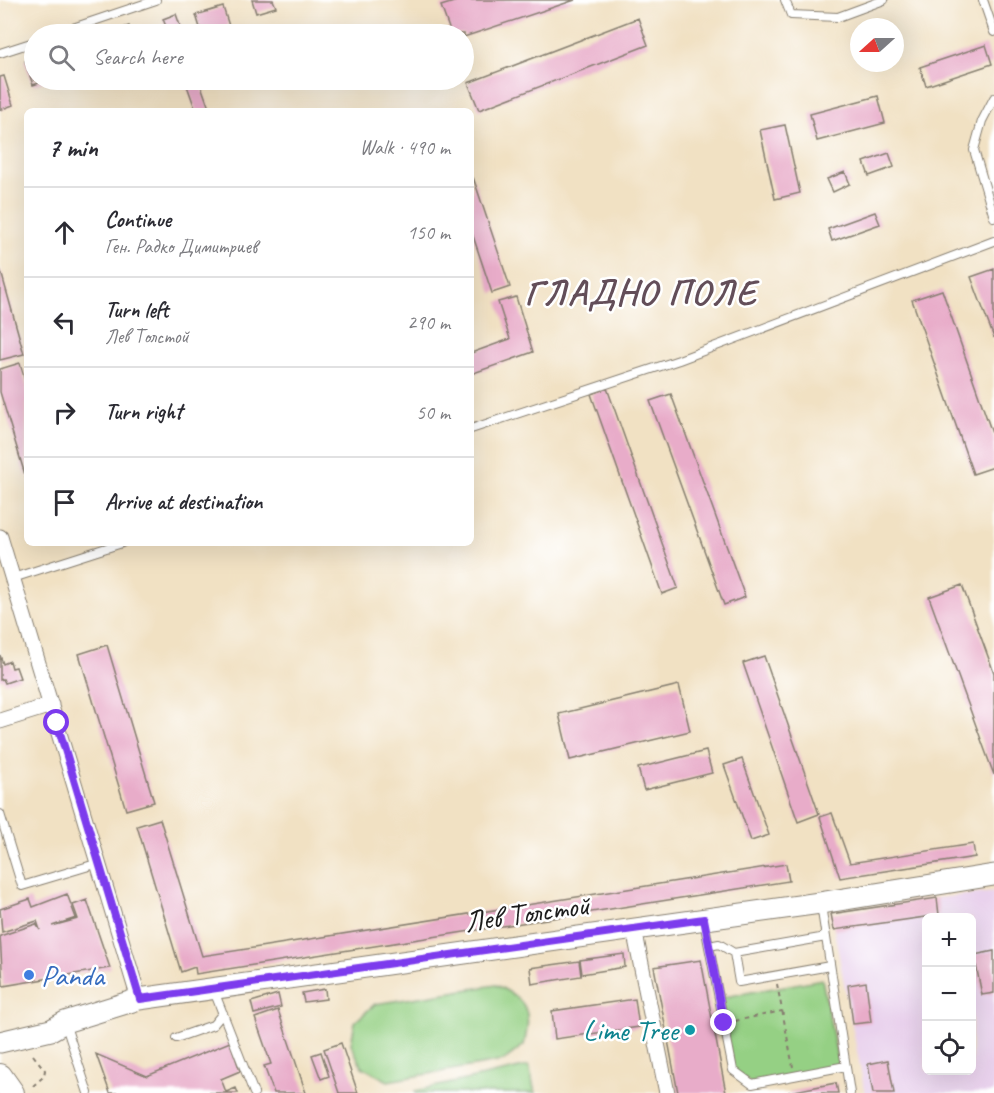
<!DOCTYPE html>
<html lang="en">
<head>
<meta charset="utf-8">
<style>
	body { margin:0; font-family:Caveat,sans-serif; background:#f2f2f3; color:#2b2b33 }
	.controls { position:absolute; right:18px; bottom:18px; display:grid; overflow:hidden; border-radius:9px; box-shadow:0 6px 24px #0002 }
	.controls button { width:54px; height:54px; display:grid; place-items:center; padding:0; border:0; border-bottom:2px solid #e1e1e2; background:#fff; color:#2b2b33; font:30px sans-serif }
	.compass { position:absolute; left:850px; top:18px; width:54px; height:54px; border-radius:50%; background:#fff; box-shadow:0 6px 24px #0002; rotate:249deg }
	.stop { position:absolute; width:18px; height:18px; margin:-14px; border:4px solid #7c3aed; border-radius:50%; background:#fff }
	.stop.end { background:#7c3aed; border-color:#fff; box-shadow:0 2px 6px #0008 }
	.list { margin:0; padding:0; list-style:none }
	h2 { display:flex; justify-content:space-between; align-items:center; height:78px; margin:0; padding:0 24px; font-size:26px }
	h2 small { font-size:20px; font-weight:400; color:#7c7c81 }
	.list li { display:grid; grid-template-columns:39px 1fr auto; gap:18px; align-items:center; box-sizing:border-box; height:90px; padding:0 24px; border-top:2px solid #e1e1e2 }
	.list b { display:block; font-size:22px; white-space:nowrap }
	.list p { margin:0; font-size:20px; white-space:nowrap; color:#7c7c81 }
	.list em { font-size:20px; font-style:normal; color:#7c7c81 }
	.icon { flex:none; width:33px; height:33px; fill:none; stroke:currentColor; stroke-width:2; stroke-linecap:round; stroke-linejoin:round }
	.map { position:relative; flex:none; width:994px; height:1093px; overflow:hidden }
	.search { position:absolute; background:#fff; box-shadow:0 6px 24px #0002; left:24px; top:24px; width:450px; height:66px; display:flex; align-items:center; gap:15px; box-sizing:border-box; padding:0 21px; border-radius:33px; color:#7c7c81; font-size:22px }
	.panel { position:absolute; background:#fff; box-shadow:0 6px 24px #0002; left:24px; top:108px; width:450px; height:438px; border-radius:9px }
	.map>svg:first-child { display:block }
</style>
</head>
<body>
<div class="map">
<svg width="994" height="1093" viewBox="0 0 994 1093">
	<rect width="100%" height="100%" fill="#fff"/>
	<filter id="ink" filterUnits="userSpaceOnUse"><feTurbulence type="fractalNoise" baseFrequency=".0167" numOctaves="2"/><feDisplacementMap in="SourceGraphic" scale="12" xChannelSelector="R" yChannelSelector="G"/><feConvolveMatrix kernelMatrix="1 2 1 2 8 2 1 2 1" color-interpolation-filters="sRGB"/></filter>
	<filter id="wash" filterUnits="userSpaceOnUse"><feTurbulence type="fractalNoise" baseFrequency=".008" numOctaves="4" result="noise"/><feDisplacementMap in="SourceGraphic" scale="24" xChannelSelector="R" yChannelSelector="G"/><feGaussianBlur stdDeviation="1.35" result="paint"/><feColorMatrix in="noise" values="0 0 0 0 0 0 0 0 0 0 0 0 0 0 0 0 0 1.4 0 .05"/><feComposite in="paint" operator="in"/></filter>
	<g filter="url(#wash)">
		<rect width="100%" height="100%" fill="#f1e1c3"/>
		<!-- built -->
		<path fill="#e9d2ed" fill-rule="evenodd" d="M994,892v201h-129l-31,-163 105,-15 -2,-17zM926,918h46v152h-46z"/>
		<!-- green -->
		<path fill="#95d084" stroke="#587650" stroke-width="1.5" d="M822,979l17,88 -87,17 -19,-14 -14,-72z
			M496,985c32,16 36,25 28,60l-21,16 -115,20 -26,-14 -11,-23 4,-22 20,-18z
			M529,1066l6,27h-119l-1,-2z"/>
		<g id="blocks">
			<!-- building -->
			<path fill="#e8acc9" d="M252,0h21l3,7 -20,6z
				M460,0h115l-111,37v-3h-13l-10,-28z
				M223,7l6,19 -27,8 -6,-19z
				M176,14l7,20h-14l-6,-15z
				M638,18l10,27 -169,65 -11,-27z
				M129,26l3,8h-27z
				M986,45l6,19 -66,22 -6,-19z
				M34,58v22h14l-15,5 -8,-24z
				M4,76l9,29 -13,5v-33z
				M185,80h14l11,31h-14z
				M878,96l7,27 -68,18 -7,-27z
				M785,125l15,68 -25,6 -15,-69z
				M889,153l5,14 -25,9 -5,-14z
				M845,172l5,12 -17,8 -6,-13z
				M473,177l37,110 -18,6 -21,-63z
				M875,212l5,12 -48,17 -4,-12z
				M0,268l24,86 -24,6z
				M994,269v69l-23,-61z
				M942,290l52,149v28l-21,7 -61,-174z
				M516,297l17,55 -62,22v-21l39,-14 -12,-37z
				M20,363l7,24 -1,91 -26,-86v-23z
				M607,388l71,200 -16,6 -71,-200z
				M671,394l74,203 -21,8 -74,-204z
				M962,585l32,88v102l-65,-178z
				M107,645l47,157 -28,8 -47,-156z
				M0,655l3,9 7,-3 2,7 4,-1 4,11 -15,5 -2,-4 -3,1z
				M764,656l55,158 -21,8 -55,-159z
				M679,685l11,46 -120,29 -11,-46z
				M706,751l6,22 -68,17 -6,-22z
				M742,759l27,76 -18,6 -27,-76z
				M832,813l18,50 123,-19 2,13 -135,21 -20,-61z
				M160,819l42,137 584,-92 3,17 -593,93 -1,-7 -14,5 -44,-146z
				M67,894l9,24 -24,8 26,-7 -5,-14 14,-5 23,68 -107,18 -3,-50 36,-12 4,6 -3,-9 -35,11 -2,-23 30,-10 3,8z
				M937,898l2,17 -105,15 -3,-16z
				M994,951v42l-12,2 -8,-40z
				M624,954l1,13 -43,7 -2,-14z
				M701,960l25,133h-48l-24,-126z
				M579,961l2,15 -49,8 -2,-16z
				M866,982l5,40 -18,2 -5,-39z
				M325,989l1,10 -22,3 -2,-9z
				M278,994l3,13 -27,7 -3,-12z
				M635,999l4,28 -84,12 -3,-28z
				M278,1010l16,47 12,36h-32l-10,-27 7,-2 -16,-46z
				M230,1042l10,29 -19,8 5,13 10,-4 2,5h-128l-14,-39 51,22z
				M341,1043l17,50h-19l-15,-44z
				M321,1052l8,24 -8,3 -9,-24z
				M888,1060l6,33h-21l-5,-29z
				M836,1083l2,10h-49v-1z"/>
		</g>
	</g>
	<g filter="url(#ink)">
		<use href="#blocks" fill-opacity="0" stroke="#867e70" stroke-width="1.5"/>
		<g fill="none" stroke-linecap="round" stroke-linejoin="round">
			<!-- lane casing -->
			<g stroke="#867e70" stroke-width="10">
				<path id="lane" d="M785,0l6,15 47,2 46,-17
					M983,0l11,32
					M55,34l101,-34
					M0,53l34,-11
					M994,98l-12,23 -8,29 20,67
					M471,429l208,-69 315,-119
					M13,578l109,-35
					M0,814l22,72 77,-23
					M821,905l29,188
					M704,921l29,149 19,14 94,-18
					M709,946l10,-2 15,9 92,-16
					M734,953l5,29 91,-16
					M214,991l40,102
					M65,1023l23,70
					M176,1038l37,-13 10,-12"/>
			</g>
			<!-- street casing -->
			<g stroke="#867e70" stroke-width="17">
				<path id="street" d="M0,537l139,462
					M0,721l51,-16
					M634,929l33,164"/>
			</g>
			<!-- secondary casing -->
			<g stroke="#867e70" stroke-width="23">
				<path id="secondary" d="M0,1042l51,-12 14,-8 74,-23 681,-96 174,-28"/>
			</g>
			<!-- primary casing -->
			<g stroke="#867e70" stroke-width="26">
				<path id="primary" d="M0,1076l12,17"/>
			</g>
			<!-- path -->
			<path stroke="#867e70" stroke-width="2" stroke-dasharray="4.5 4.5" stroke-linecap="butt" d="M777,984l16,83
				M735,1021l47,-10
				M33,1055l12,15 -1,6 -11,10"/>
			<!-- lane -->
			<use href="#lane" stroke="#fff" stroke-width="8"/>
			<!-- street -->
			<use href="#street" stroke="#fff" stroke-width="15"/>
			<!-- secondary -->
			<use href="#secondary" stroke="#fff" stroke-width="21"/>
			<!-- primary -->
			<use href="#primary" stroke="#fff" stroke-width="24"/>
		</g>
	</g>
	<g fill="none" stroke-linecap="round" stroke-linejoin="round" filter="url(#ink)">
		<!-- route -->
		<path stroke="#7c3aed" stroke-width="8" d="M57,723l83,276 564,-80 20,104"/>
	</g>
	<!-- markers -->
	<circle fill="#3f7fe0" stroke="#fff" stroke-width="2" cx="29" cy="975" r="6"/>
	<circle fill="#0f9aa8" stroke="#fff" stroke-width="2" cx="690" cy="1030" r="6"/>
	<g text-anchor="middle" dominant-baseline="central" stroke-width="5" stroke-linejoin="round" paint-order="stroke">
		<!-- street labels -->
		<g font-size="30" fill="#1c1c1c" stroke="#fff">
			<text transform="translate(527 913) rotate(-8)">Лев Толстой</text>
		</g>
		<!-- shop labels -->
		<g font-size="30" fill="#366cbe" stroke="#fff" text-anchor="start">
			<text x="41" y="975">Panda</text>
		</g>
		<!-- culture labels -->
		<g font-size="30" fill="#0d838f" stroke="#fff" text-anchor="end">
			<text x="678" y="1030">Lime Tree</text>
		</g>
		<!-- district labels -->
		<g font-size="36" font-weight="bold" letter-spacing="1.5" fill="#634e59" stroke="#fff">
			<text x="641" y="292">ГЛАДНО ПОЛЕ</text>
		</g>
	</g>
</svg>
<div class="controls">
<button>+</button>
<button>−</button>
<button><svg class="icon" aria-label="locate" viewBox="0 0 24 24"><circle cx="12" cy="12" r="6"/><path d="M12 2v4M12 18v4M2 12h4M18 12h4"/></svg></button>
</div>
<svg class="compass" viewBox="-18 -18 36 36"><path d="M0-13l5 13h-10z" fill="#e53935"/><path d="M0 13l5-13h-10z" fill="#7c7c81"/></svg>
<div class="stop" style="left:57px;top:723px"></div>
<div class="stop end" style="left:724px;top:1023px"></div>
<div class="search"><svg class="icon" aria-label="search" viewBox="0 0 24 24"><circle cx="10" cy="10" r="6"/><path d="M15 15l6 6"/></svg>Search here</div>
<section class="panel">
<h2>7 min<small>Walk · 490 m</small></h2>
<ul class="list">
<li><svg class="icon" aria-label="ahead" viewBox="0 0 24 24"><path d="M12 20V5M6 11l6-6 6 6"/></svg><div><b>Continue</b><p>Ген. Радко Димитриев</p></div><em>150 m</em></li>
<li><svg class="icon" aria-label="left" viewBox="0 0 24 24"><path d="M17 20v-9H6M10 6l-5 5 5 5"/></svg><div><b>Turn left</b><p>Лев Толстой</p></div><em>290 m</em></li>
<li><svg class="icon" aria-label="right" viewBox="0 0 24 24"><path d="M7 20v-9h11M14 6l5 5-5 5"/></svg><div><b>Turn right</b></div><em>50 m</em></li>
<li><svg class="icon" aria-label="arrive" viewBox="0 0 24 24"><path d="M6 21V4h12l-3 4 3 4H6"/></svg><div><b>Arrive at destination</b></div></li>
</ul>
</section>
</div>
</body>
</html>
